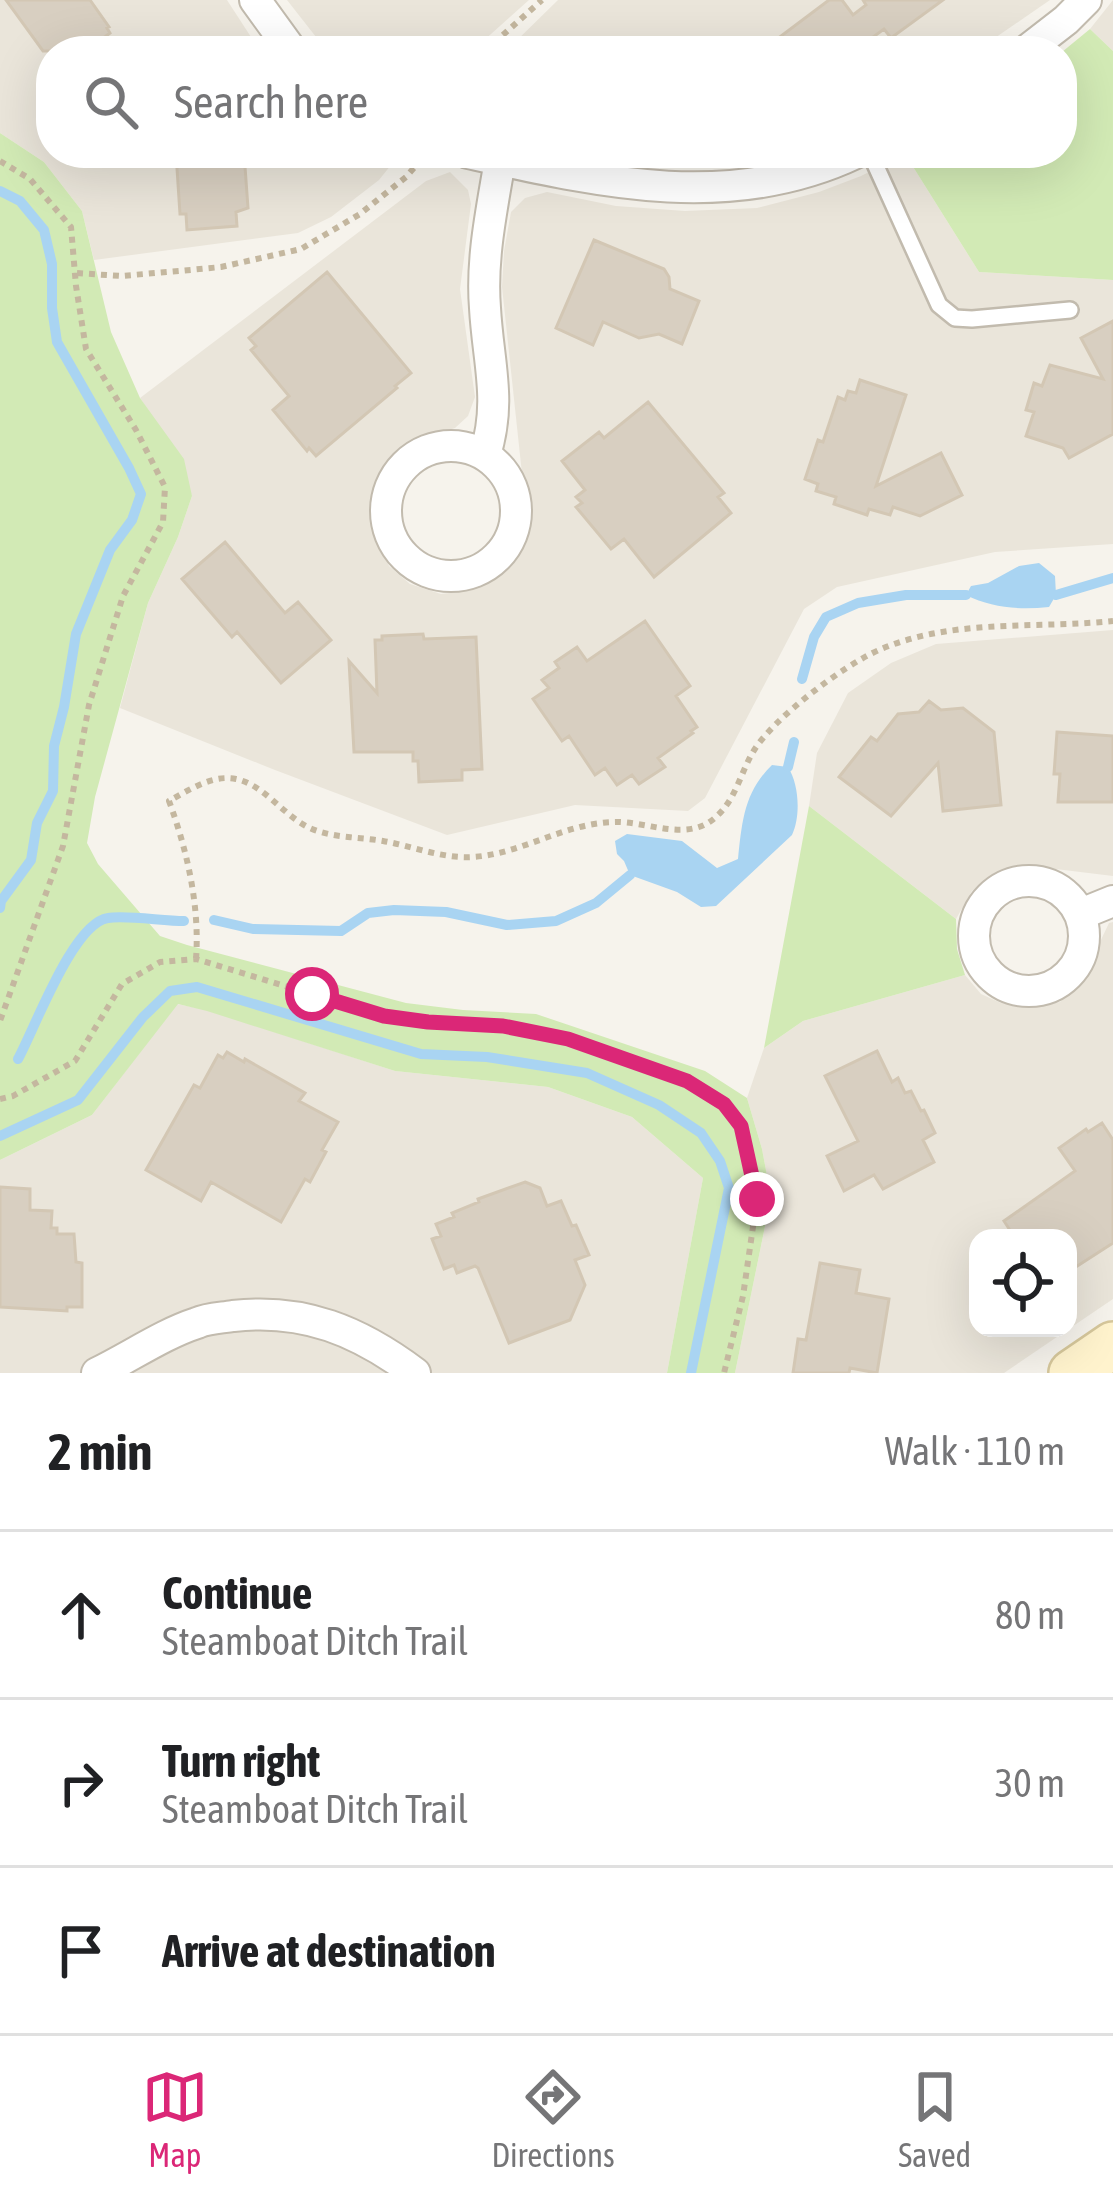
<!DOCTYPE html>
<html lang="en">
<head>
<meta charset="utf-8">
<style>
	body { margin:0; font-family:"Asap Condensed",sans-serif; background:#f2f2f2; color:#202124 }
	.controls { position:absolute; right:36px; bottom:36px; display:grid; overflow:hidden; border-radius:24px; box-shadow:0 12px 48px #0002 }
	.controls button { width:108px; height:108px; display:grid; place-items:center; padding:0; border:0; border-bottom:3px solid #e0e0e0; background:#fff; color:#202124; font:60px sans-serif }
	.stop { position:absolute; width:36px; height:36px; margin:-27px; border:9px solid #db2777; border-radius:50%; background:#fff }
	.stop.end { background:#db2777; border-color:#fff; box-shadow:0 3px 12px #0008 }
	.list { margin:0; padding:0; list-style:none }
	h2 { display:flex; justify-content:space-between; align-items:center; height:156px; margin:0; padding:0 48px; font-size:51px }
	h2 small { font-size:39px; font-weight:400; color:#757577 }
	.list li { display:grid; grid-template-columns:78px 1fr auto; gap:36px; align-items:center; box-sizing:border-box; height:168px; padding:0 48px; border-top:3px solid #e0e0e0 }
	.list b { display:block; font-size:45px; white-space:nowrap }
	.list p { margin:0; font-size:39px; white-space:nowrap; color:#757577 }
	.list em { font-size:39px; font-style:normal; color:#757577 }
	.icon { flex:none; width:66px; height:66px; fill:none; stroke:currentColor; stroke-width:2; stroke-linecap:round; stroke-linejoin:round }
	.map { position:relative; flex:none; width:1113px; height:1373px; overflow:hidden }
	.search { position:absolute; background:#fff; box-shadow:0 12px 48px #0002; left:36px; right:36px; top:36px; height:132px; display:flex; align-items:center; gap:30px; box-sizing:border-box; padding:0 42px; border-radius:48px; color:#757577; font-size:45px }
	.sheet { height:660px; background:#fff }
	nav { display:flex; justify-content:space-around; align-items:center; box-sizing:border-box; height:168px; border-top:3px solid #e0e0e0; background:#fff; font-size:33px; color:#757577 }
	nav a { display:grid; justify-items:center; gap:6px }
	nav .on { color:#db2777 }
	.map>svg:first-child { display:block }
</style>
</head>
<body>
<div class="map">
<svg width="1113" height="1373" viewBox="0 0 1113 1373">
	<rect width="100%" height="100%" fill="#f6f3ec"/>
	<!-- residential -->
	<path fill="#eae5da" fill-rule="evenodd" d="M0,0h227l33,51h-209v102l348,2 -20,25 -48,37 -33,16 -204,27 -12,-49 -38,-49 -44,-29z
		M287,0h242l-57,51h-145z
		M558,0h492l-74,51h-470z
		M1113,0v51l-23,-22z
		M592,153h197l-18,6 -62,6 -69,-3z
		M905,154l74,118 134,8v264l-118,8 -158,35 -33,22 -99,189 -17,13 -113,-6 -128,30 -172,-65 -155,-62 28,-105 30,-66 14,-41 -39,-78 -13,-20 286,-217 24,-9 18,18 3,14 -11,85 15,108 -7,19 -13,12 -41,14 -22,16 -14,24 -6,32 5,24 12,28 21,18 31,10 32,-4 29,-16 21,-32 3,-31 -24,-224 2,-36 7,-39 14,-14 22,-6 69,14 69,5 72,-3 62,-16 42,-16z
		M1113,630v246l-90,-11 -29,8 -22,18 -16,28 -147,-113 8,-53 31,-60 43,-30 45,-19z
		M1113,922v377l-109,74h-269l36,-176 -9,-48 -15,-51 17,-50 39,-27 162,-46 16,19 20,9 30,4 29,-5 22,-22 27,-57zM978,1238h90v90h-90z
		M177,1004l30,6 188,61 153,16 84,30 71,61 -36,195h-667v-213l92,-45z"/>
	<!-- green -->
	<path fill="#d2eab5" d="M1090,29l23,22v229l-134,-8 -74,-118 157,-1v-101z
		M0,133l44,29 38,49 29,121 29,66 44,61 8,37 -14,41 -30,66 -53,194 -8,46 11,21 62,72 27,9 219,58 57,7 73,4 169,57 42,27 15,51 9,48 -36,176h-68l36,-195 -71,-61 -84,-30 -153,-16 -188,-60 -29,-7 -86,111 -92,45z
		M809,806l147,113 1,30 8,26 -162,46 -39,27z"/>
	<!-- water -->
	<path fill="#a9d4f2" d="M1039,563l16,13 1,19 -7,12c-30,3 -57,1 -83,-12l5,-9 17,-3 31,-17z
		M772,765l16,2c11,17 13,49 4,68l-76,71 -15,1 -24,-15 -47,-17 -6,-14 -7,-7 -2,-13 12,-7 55,7 35,27 21,-9c4,-37 6,-67 34,-94z"/>
	<g fill="none" stroke-linecap="round" stroke-linejoin="round">
		<!-- stream -->
		<path stroke="#a9d4f2" stroke-width="10" d="M0,191l20,10 24,29 8,34v44l5,34 72,126 12,26 -9,26 -22,30 -34,84 -12,73 -10,39 -1,45 -16,32 -6,37 -30,41 -1,7
			M1056,595l57,-17
			M802,679l12,-42 12,-20 32,-14 48,-8h60
			M788,767l6,-25
			M214,920l39,9 88,2 27,-18 26,-3 52,2 61,13 49,-4 40,-18 34,-28
			M18,1059c17,-31 55,-136 90,-141 18,-3 55,3 76,3
			M0,1136l78,-36 65,-83 27,-26 27,-4 224,67 66,3 100,16 72,32 42,28 19,28 9,27 -38,185"/>
	</g>
	<!-- building -->
	<path fill="#d8cfc1" stroke="#d3c7b4" stroke-width="3" d="M6,0h84l19,27 -2,1 3,5 -24,18h-43z
		M829,0h13l11,15 13,-10 -3,-5h80l-52,38 -7,-9 -30,22h-93z
		M176,153h68l4,55 -12,4 1,14 -50,4 -1,-16h-6z
		M594,240l70,29 5,8 1,12 29,12 -17,43 -23,-10 -20,4 -36,-16 -10,23 -37,-17z
		M327,272l84,101 -16,13 2,2 -81,68 -7,-8 -2,3 -34,-41 16,-14 -38,-46 5,-4 -7,-8z
		M1113,321v113l-44,24 -6,-10 -37,-12 8,-24 -8,-2 8,-27 8,3 8,-21 53,14 -22,-41z
		M860,380l46,15 -30,91 65,-33 21,42 -42,21 -27,-9 -3,8 -21,-6 -2,6 -33,-11 2,-7 -20,-6 2,-7 -13,-5 13,-39 5,2 15,-45 7,3 3,-9 8,2z
		M648,402l76,91 -6,4 13,16 -77,64 -30,-38 -13,10 -35,-42 6,-4 -6,-6 9,-7 -23,-29 37,-29 5,6z
		M225,542l60,71 13,-11 33,38 -50,43 -44,-51 -5,5 -50,-58z
		M645,621l45,65 -14,10 21,31 -6,4 2,2 -35,25 7,9 -26,17 -7,-9 -15,10 -12,-17 -10,7 -26,-39 -7,5 -29,-42 16,-11 -7,-8 17,-12 -4,-6 22,-15 10,14z
		M423,634l1,5 52,-2 6,132 -20,1v10l-43,2 -1,-21h-5v-9h-59l-5,-91 28,32 -2,-53h7v-4z
		M929,701l12,9 22,-2 31,24 7,73 -58,6 -5,-48 -47,53 -52,-39 32,-40 6,4 21,-27 21,-2z
		M1057,732l56,4v66h-55l2,-28h-6z
		M877,1051l15,31 6,-4 7,15 6,-2 10,20 3,-1 11,23 -12,7 11,22 -51,27 -9,-14 -30,16 -17,-35 31,-15 -33,-65z
		M227,1052l17,10 1,-3 60,34 -6,8 39,21 -16,28 4,2 -16,30 -5,-3 -24,43 -70,-40 -10,19 -55,-31 48,-85 6,3 18,-33 5,3z
		M1102,1123l11,17v103l-45,29v-34h-53l-11,-17 71,-50 -16,-23 27,-19 2,3z
		M525,1182l15,6 7,18 14,-5 11,25 4,-1 13,30 -14,5 10,25 -15,35 -61,23 -31,-75 -3,-2 -18,7 -3,-8 -10,4 -12,-30 9,-3 -5,-12 18,-7 -2,-4 27,-11 -1,-3z
		M0,1187l30,2v21l22,1 -1,17h6v6h17l2,28 6,1v44h-15v4l-67,-4z
		M820,1263l40,7 -4,23 33,6 -12,74 -27,-5 -1,5h-56l5,-34 8,1z"/>
	<g fill="none" stroke-linecap="round" stroke-linejoin="round">
		<!-- lane casing -->
		<g stroke="#c2bbae" stroke-width="20">
			<path id="lane" d="M870,153l69,152 16,13 17,1 98,-9"/>
		</g>
		<!-- street casing -->
		<g stroke="#c2bbae" stroke-width="34">
			<path id="street" d="M255,0l37,51
				M1026,51l40,-31 20,-20
				M468,153c131,29 262,60 388,0
				M386 511a65 65 0 1 1 130 0a65 65 0 1 1-130 0Z
				M485,455c17,-55 3,-92 0,-147 -4,-50 7,-99 15,-148
				M974 936a55 55 0 1 1 110 0a55 55 0 1 1-110 0Z
				M1081,914l32,-13
				M97,1373c33,-16 66,-39 100,-50 11,-5 24,-5 36,-7 71,-8 126,15 182,57"/>
		</g>
		<!-- secondary casing -->
		<g stroke="#d6c79b" stroke-width="50">
			<path id="secondary" d="M1072,1373l41,-28"/>
		</g>
		<!-- path -->
		<path stroke="#c4b79f" stroke-width="6" stroke-dasharray="6 6" stroke-linecap="butt" d="M485,51l57,-51
			M0,161l30,18 41,48 5,59 10,63 50,81 29,57 -2,35 -40,74 -34,109 -26,141 -63,175
			M77,273l44,3 58,-5 42,-4 80,-18 59,-35 46,-37 21,-24
			M196,959c4,-53 -9,-109 -27,-158 20,-11 44,-27 67,-22 29,6 48,38 76,50 22,9 48,8 71,12 29,5 60,18 90,16 48,-3 92,-34 141,-35 34,-1 76,22 104,-7 18,-17 23,-43 35,-63 19,-33 91,-87 126,-102 73,-32 157,-21 234,-29
			M0,1099l13,-3 62,-35 47,-77 38,-22 36,-3 188,57 44,6 75,4 65,13 119,42 38,23 16,22 16,73 -14,97 -19,77"/>
		<!-- lane -->
		<use href="#lane" stroke="#fff" stroke-width="15"/>
		<!-- street -->
		<use href="#street" stroke="#fff" stroke-width="30"/>
		<!-- secondary -->
		<use href="#secondary" stroke="#fff3cd" stroke-width="45"/>
	</g>
	<g fill="none" stroke-linecap="round" stroke-linejoin="round">
		<!-- route -->
		<path stroke="#db2777" stroke-width="15" d="M312,994l72,22 44,6 75,4 65,13 119,42 37,23 17,22 16,73"/>
	</g>
</svg>
<div class="controls">
<button><svg class="icon" aria-label="locate" viewBox="0 0 24 24"><circle cx="12" cy="12" r="6"/><path d="M12 2v4M12 18v4M2 12h4M18 12h4"/></svg></button>
</div>
<div class="stop" style="left:312px;top:994px"></div>
<div class="stop end" style="left:757px;top:1199px"></div>
<div class="search"><svg class="icon" aria-label="search" viewBox="0 0 24 24"><circle cx="10" cy="10" r="6"/><path d="M15 15l6 6"/></svg>Search here</div>
</div>
<section class="sheet">
<h2>2 min<small>Walk · 110 m</small></h2>
<ul class="list">
<li><svg class="icon" aria-label="ahead" viewBox="0 0 24 24"><path d="M12 20V5M6 11l6-6 6 6"/></svg><div><b>Continue</b><p>Steamboat Ditch Trail</p></div><em>80 m</em></li>
<li><svg class="icon" aria-label="right" viewBox="0 0 24 24"><path d="M7 20v-9h11M14 6l5 5-5 5"/></svg><div><b>Turn right</b><p>Steamboat Ditch Trail</p></div><em>30 m</em></li>
<li><svg class="icon" aria-label="arrive" viewBox="0 0 24 24"><path d="M6 21V4h12l-3 4 3 4H6"/></svg><div><b>Arrive at destination</b></div></li>
</ul>
</section>
<nav>
<a class="on"><svg class="icon" aria-label="map" viewBox="0 0 24 24"><path d="M3 6l6-2 6 2 6-2v14l-6 2-6-2-6 2zM9 4v14M15 6v14"/></svg>Map</a>
<a><svg class="icon" aria-label="directions" viewBox="0 0 24 24"><path d="M12 3l9 9-9 9-9-9zM9 14v-3h6M13 9l2 2-2 2"/></svg>Directions</a>
<a><svg class="icon" aria-label="saved" viewBox="0 0 24 24"><path d="M7 4h10v16l-5-4-5 4z"/></svg>Saved</a>
</nav>
</body>
</html>
